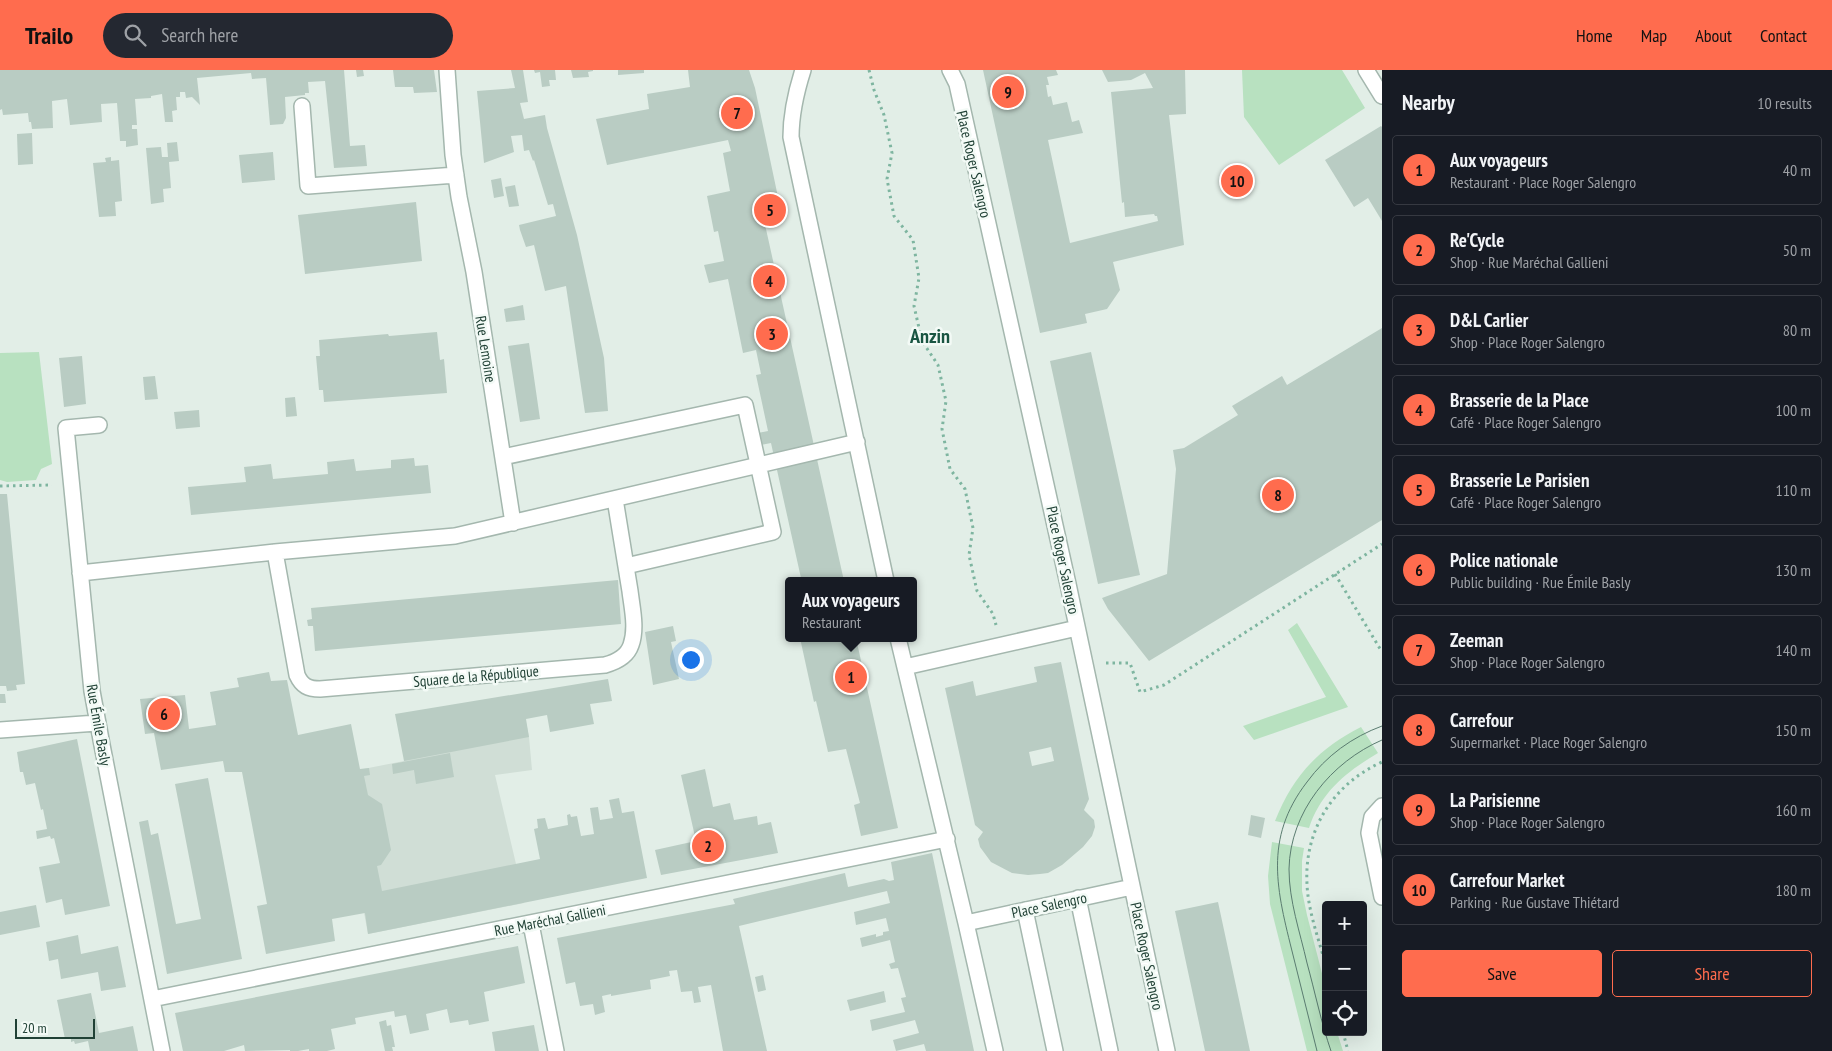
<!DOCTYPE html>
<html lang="en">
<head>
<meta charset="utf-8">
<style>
	body { margin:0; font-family:"PT Sans Narrow",sans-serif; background:#242831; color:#f1f3f6 }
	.controls { position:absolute; right:15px; bottom:15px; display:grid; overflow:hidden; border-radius:5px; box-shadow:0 5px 20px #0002 }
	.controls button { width:45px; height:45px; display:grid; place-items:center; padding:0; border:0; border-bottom:1px solid #363941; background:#171b24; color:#f1f3f6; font:25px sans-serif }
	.scale { position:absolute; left:15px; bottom:12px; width:80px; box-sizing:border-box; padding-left:5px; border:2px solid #204135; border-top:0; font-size:14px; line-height:18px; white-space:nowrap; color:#204135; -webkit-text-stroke:4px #f3faf6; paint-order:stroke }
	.you { position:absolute; left:690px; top:589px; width:18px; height:18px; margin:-12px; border:4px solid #fff; border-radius:50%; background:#1a73e8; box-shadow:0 0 0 8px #1a73e833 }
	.badge { display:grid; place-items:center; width:32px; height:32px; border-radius:50%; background:#ff6c4e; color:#111; font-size:16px; font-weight:700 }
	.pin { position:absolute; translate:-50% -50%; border:2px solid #fff; box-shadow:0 1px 5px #0006 }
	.popup { position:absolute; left:785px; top:507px; width:132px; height:65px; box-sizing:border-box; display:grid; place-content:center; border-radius:5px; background:#171b24; filter:drop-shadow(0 1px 4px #0005); font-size:16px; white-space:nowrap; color:#9ea1a6 }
	.popup b { font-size:19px; color:#f1f3f6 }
	.popup::after { content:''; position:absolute; left:50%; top:100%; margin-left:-10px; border:10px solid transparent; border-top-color:#171b24 }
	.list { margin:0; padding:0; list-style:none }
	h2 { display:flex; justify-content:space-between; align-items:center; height:65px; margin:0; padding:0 20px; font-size:21px }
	h2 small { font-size:16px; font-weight:400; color:#9ea1a6 }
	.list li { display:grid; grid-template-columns:32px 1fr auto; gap:15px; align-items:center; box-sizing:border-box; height:70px; margin:0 10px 10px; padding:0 10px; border:1px solid #363941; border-radius:5px }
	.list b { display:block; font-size:19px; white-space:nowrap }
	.list p { margin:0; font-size:16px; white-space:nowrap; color:#9ea1a6 }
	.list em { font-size:16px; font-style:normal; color:#9ea1a6 }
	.actions { display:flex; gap:10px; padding:15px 20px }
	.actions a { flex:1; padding:11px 0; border:1px solid #ff6c4e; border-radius:5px; text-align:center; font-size:18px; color:#ff6c4e }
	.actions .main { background:#ff6c4e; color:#111 }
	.icon { flex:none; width:28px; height:28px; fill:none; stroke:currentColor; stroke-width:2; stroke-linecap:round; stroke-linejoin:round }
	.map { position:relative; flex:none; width:1382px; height:981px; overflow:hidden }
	header { display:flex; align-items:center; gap:30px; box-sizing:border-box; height:70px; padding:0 25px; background:#ff6c4e; color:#111 }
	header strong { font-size:24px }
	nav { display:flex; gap:28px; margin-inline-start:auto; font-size:18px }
	.search { width:350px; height:45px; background:#242831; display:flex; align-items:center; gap:12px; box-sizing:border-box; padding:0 18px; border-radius:28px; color:#9ea1a6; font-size:19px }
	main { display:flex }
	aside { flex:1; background:#171b24 }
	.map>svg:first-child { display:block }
</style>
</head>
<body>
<header>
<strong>Trailo</strong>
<div class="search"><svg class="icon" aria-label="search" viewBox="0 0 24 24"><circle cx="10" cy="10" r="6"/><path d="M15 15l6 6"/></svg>Search here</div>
<nav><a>Home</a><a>Map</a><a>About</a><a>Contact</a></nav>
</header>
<main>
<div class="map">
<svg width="1382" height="981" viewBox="0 0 1382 981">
	<rect width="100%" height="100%" fill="#e2eee7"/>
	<!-- built -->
	<path fill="#d0ded6" d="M520,624l9,43 3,33 -37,5 21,89 8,39 -156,31 -30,-160 66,-13z"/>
	<!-- green -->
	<path fill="#b8e1c0" d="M1242,0h100l23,38 -86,57 -35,-48z
		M39,282l13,112 -11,5 -5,11 -29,2 -7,-2v-127z
		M1297,553l51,84 -94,33 -11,-14 83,-29 -38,-67z
		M1361,657l17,26c-32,19 -57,39 -69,75l-34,-7c18,-45 43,-72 86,-94z
		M1272,772l32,6 -2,13v30l5,24 19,74v43h11l6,19h-36l-37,-147 -2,-28z"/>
	<!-- building -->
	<path fill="#b9ccc3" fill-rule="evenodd" d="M0,0h344l6,76 15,-1 2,21 -33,2 -9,-87 -17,1 1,11h-4v2l-20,2 1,21 -3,6 -13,1 -4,-47 -14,1 -1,-6 -54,5 3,27 -8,-8 -6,1 -1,-6h-5v5h-4l1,13 -5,1 1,11h-8l-3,-28 -11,2v2l-16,1 2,26h-5v4h5l1,16 -12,2v-6h-6l-3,-38 -16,1 1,18 -32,3 -3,-26 -15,2 1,27 -21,1 -1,-7h-2l-1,-9 -25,2 -1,-6 -2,1z
		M356,0h7l1,6 -7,1z
		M393,0h41l3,22 -23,1 -1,-6h-18z
		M511,0h12l5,32 -8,1 4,16 21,-4 2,13 30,107 27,123 4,53 -23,2 -19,-127 -21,5 -11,-46 -8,2 -6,-17 -1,-5 37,-9 -3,-12 -5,1 -14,-45 -1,1 -4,-11 -5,1 -2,-16 -11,1 3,16 -30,11 -7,-72 38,-3z
		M534,0h21l1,10h-7l1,6 -8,1 -2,-15 -5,1z
		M571,0h22v1l-5,1 1,5 -16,1z
		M618,0h26v3l-26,2z
		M688,0h61l6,18 27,128 -18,4 80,361h-51l8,-3 -30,-135 -11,2 -2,-12 10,-2 -12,-56 5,-1 -5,-24 -13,3 -15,-74 -19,4 -5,-18 20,-4 -6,-30 -4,1 -7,-36 23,-5 -7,-38 8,-2 -3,-11 -121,25 -11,-46 53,-10 -2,-15 43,-7z
		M983,0h73l2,5 -11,2 2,8h-3l2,12 3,-1 2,9 14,-3 5,20 7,-2 4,13 -35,7 22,103 88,-22 -1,-5h-2l-1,-2 -29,3 -1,-15 -2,1 -11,-111 42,-4 -8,-15 -14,7 -23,2 -6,-12h83l1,44 -17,1 15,130 -71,17 7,28 -13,19 -22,5 2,9 -47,10z
		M1381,56l1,1v94l-14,-23 -14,9 -29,-47z
		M32,63l1,31 -15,1 -1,-31z
		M177,72l2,19 -10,1 2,26 -8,1 1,13 -13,2 -5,-56 15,-1 1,10h6l-1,-14z
		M273,82l2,28 -33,3 -3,-28z
		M111,87v4l8,-1 3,41 -7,1 1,14 -17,1 -6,-54 13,-1 -1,-4z
		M501,108l3,18 -10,2 -3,-18z
		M515,115l4,21 -10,1 -4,-20z
		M416,132l6,59 -117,13 -7,-59z
		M523,235l2,15 -19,2 -2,-13z
		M1382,258v192l-233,141 -41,-52 -6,-11 65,-24 9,-105 -3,-19 11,-2 54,-33 -6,-9 50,-30 5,9z
		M437,262l3,28 4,-1 3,34 -123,9 -1,-12h-4l-3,-34h4l-1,-16 69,-6 1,2z
		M529,273l11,76 -20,3 -12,-76z
		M1091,282l49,223 -42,9 -48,-223z
		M82,286l4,48 -22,3 -5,-49z
		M155,306l3,23 -13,1 -2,-23z
		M295,327l2,19 -11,1 -1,-19z
		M199,340l1,17 -24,2 -2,-17z
		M414,388l1,8 13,-1 3,28 -240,22 -3,-28 58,-5 -2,-15 27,-3 2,15 55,-5 -1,-12 27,-3 2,12 35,-3v-8z
		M0,424h7l18,190 -9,1 1,5 -10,1 -1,-5h-6z
		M618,510l3,44 -306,27 -2,-25h-5l-1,-6 5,-1 -1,-11z
		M673,556l3,15 -5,1 8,37 -26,6 -8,-53z
		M800,568h56l42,190 -37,8 -7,-31 6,-2 -14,-54 -18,3 -12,-51 -2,1z
		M1061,592l28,137 -5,11 10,10 1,7 -3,9 -9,11 -21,18 -14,8 -8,1 -12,1 -16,-2 -21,-11 -11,-15 -2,-8 5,-7 -8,-7 -30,-137 28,-7 3,15 61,-14 -3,-15zM1051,677l3,14 -22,5 -3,-14z
		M269,602l2,9 16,-1 11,55 53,-11 9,45 9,-1 1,7 -6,1 4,19 14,9 9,46 -10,15 -4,1 5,25 158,-32 -6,-30 4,-1 -1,-9 8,-1 3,11 20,-4 -1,-10 3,-1 1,3 6,-1 4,20 13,-2 -4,-26 8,-1 2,13 13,-2 -4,-18 10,-2 3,15 12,-2 13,67 -279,56 -3,-21 -33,6 3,22 -69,13 -9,-48 10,-2 -25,-132h-17l-2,-11 -62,9 -7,-37 -9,1 -5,-35 45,-4 4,34 27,-4 -6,-33 29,-5 -2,-9z
		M608,609l4,22 -22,3 4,20 -44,8 -3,-17 -21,4 3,18 -125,24 -9,-47z
		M0,624h5l1,9h-6z
		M77,669l33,167 -45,9 -3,-16 -16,4 -7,-36 21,-4 -6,-25 -3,1 -1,-3 -13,3 -1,-8 11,-2 -4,-20 -2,1 -6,-27 -9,2 -3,-13h-3l-3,-20z
		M450,683l4,24 -38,7 -2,-14 -21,4 -1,-10z
		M705,699l8,38 17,-4 4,17 23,-4 1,9 13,-3 7,31 -117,22 -6,-25 41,-9 -15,-66z
		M208,708l34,181 -75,15 -28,-152 9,-2 3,15 7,-2 18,91 25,-5 -26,-135z
		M1251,745l14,3 -4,20 -13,-3z
		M932,783l42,198h-48l-2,-7 -28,7 -3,-11 26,-7 -4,-13 -43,11 -2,-11 35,-8 -4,-14 5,-1 -8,-29 -7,1 -2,-5 6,-2 -5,-22 -28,7 -2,-9 16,-4v3l7,-2v-3l6,-1 -3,-13 -30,7 -2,-13 36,-9 -3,-12 -148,35 28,125h-44l-12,-66 -13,2 3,15 -7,1 -2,-12 -11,1 -4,-22 -8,1 1,5 -20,4 1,9 -40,7v-2l-9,2 3,16 -10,3 -2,-11 -13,2 -5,-24 -9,2 -9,-46 178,-34 -2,-5 112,-26 3,14 36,-8 5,2 5,-1 -3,-18z
		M1218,832l32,149h-45l-30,-140z
		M36,835l4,22 -40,8v-23z
		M78,865l3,19 37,-8 8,41 -25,4 -3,-19 -37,7 -3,-20 -9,2 -3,-19z
		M518,876l7,37 -41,9 5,29 -20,4 -1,-5 -18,3 -3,-14 -21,5 3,16 -19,4 -4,-19 -11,2 -1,-6 -39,7 1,6 -25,5 4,20 -8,2h-18v-2l-11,2h-8v-1l-45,1 -1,-6 -20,6h-41l-8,-38z
		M763,905l3,15 -8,2 -3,-15z
		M884,921l2,11 -36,9 -3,-11z
		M91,923l8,40 34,-7 5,25h-48l-2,-10 -13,3 -1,-3 -3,1v-4l-6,1 -8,-39z
		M386,950l1,6 4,-1 4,22h-3l1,4h-8l-6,-29z
		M534,955l5,26h-44l-3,-19z"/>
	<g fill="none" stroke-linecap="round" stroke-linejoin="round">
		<!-- minor casing -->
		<g stroke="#a4b7ae" stroke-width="18">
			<path id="minor" d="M447,0l6,85 6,42 15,75 39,251
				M803,0c-7,22 -12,43 -12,67l95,444
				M950,0l7,14 111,500 99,467
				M1366,0l16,26
				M302,36l6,80 148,-11
				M99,355l-33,3 26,263 10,54 60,306
				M503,387l242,-52 28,127 -147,34
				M275,482l22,123c5,11 11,14 23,14l285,-24c11,-3 22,-8 26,-20 6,-17 1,-37 -1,-54 -5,-31 -10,-62 -15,-92
				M80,503l195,-21 180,-16 402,-94
				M898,568l68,285 29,128
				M905,597l172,-39
				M0,660l97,-7
				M1382,736l-10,11 -3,16 13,64
				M1078,828l32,153
				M1025,840l30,141
				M966,853l166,-36
				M531,854l25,127
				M152,929l795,-160"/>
		</g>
		<!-- path -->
		<path stroke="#7eb5a0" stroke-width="3" stroke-dasharray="2.5 4" stroke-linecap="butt" d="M869,0l5,20 10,25 8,38 -5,26 7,37 19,24 6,38 -5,28 8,35 16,24 8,36 -4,28 8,40 15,20 8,39 -4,27 8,36 16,23 3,11
			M0,416l52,-1
			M1335,504l47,78
			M1106,593h24l10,29 24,-7 218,-141
			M1326,896c-7,-26 -18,-55 -19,-82 -3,-54 26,-100 75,-122
			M1343,962l5,19"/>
		<!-- minor -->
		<use href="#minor" stroke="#fff" stroke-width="15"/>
		<!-- tram -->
		<path stroke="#5a7c70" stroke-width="1" d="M1317,981c-8,-32 -16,-64 -24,-96 -16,-64 -30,-116 14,-173 19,-26 45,-45 75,-56
			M1331,981c-10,-29 -16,-59 -24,-88 -7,-31 -18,-62 -18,-94 1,-57 42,-107 93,-129"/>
	</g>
	<g text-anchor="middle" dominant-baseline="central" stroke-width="5" stroke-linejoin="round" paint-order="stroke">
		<!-- street labels -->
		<g font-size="15" fill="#204135" stroke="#f3faf6">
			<text transform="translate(974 94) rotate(77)">Place Roger Salengro</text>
			<text transform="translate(486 279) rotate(81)">Rue Lemoine</text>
			<text transform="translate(1063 490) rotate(78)">Place Roger Salengro</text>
			<text transform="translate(476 606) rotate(-5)">Square de la République</text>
			<text transform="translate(99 655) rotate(80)">Rue Émile Basly</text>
			<text transform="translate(1049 835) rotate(-12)">Place Salengro</text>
			<text transform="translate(550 850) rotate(-11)">Rue Maréchal Gallieni</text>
			<text transform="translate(1147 886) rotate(78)">Place Roger Salengro</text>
		</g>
		<!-- district labels -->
		<g font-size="20" font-weight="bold" fill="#195542" stroke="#f3faf6">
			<text x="930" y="266">Anzin</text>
		</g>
	</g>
</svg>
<div class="controls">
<button>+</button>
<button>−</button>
<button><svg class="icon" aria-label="locate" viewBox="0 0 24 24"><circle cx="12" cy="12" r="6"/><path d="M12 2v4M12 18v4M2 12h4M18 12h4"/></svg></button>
</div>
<div class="scale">20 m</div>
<div class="you"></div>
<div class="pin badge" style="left:851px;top:607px">1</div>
<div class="popup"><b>Aux voyageurs</b>Restaurant</div>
<div class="pin badge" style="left:708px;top:776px">2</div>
<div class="pin badge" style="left:772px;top:264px">3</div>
<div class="pin badge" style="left:769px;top:211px">4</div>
<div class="pin badge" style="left:770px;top:140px">5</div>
<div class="pin badge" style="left:164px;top:644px">6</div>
<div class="pin badge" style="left:737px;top:43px">7</div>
<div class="pin badge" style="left:1278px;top:425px">8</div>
<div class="pin badge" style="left:1008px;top:22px">9</div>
<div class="pin badge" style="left:1237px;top:111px">10</div>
</div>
<aside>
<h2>Nearby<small>10 results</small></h2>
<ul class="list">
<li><span class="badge">1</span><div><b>Aux voyageurs</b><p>Restaurant · Place Roger Salengro</p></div><em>40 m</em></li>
<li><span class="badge">2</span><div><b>Re'Cycle</b><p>Shop · Rue Maréchal Gallieni</p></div><em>50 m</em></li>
<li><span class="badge">3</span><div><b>D&amp;L Carlier</b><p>Shop · Place Roger Salengro</p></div><em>80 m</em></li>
<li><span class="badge">4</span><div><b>Brasserie de la Place</b><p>Café · Place Roger Salengro</p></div><em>100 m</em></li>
<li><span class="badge">5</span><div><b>Brasserie Le Parisien</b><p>Café · Place Roger Salengro</p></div><em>110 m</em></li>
<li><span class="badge">6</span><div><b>Police nationale</b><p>Public building · Rue Émile Basly</p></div><em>130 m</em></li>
<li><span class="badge">7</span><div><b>Zeeman</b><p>Shop · Place Roger Salengro</p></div><em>140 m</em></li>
<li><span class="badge">8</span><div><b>Carrefour</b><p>Supermarket · Place Roger Salengro</p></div><em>150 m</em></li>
<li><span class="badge">9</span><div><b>La Parisienne</b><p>Shop · Place Roger Salengro</p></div><em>160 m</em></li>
<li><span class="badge">10</span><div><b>Carrefour Market</b><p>Parking · Rue Gustave Thiétard</p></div><em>180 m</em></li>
</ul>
<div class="actions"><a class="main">Save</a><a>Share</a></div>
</aside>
</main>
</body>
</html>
